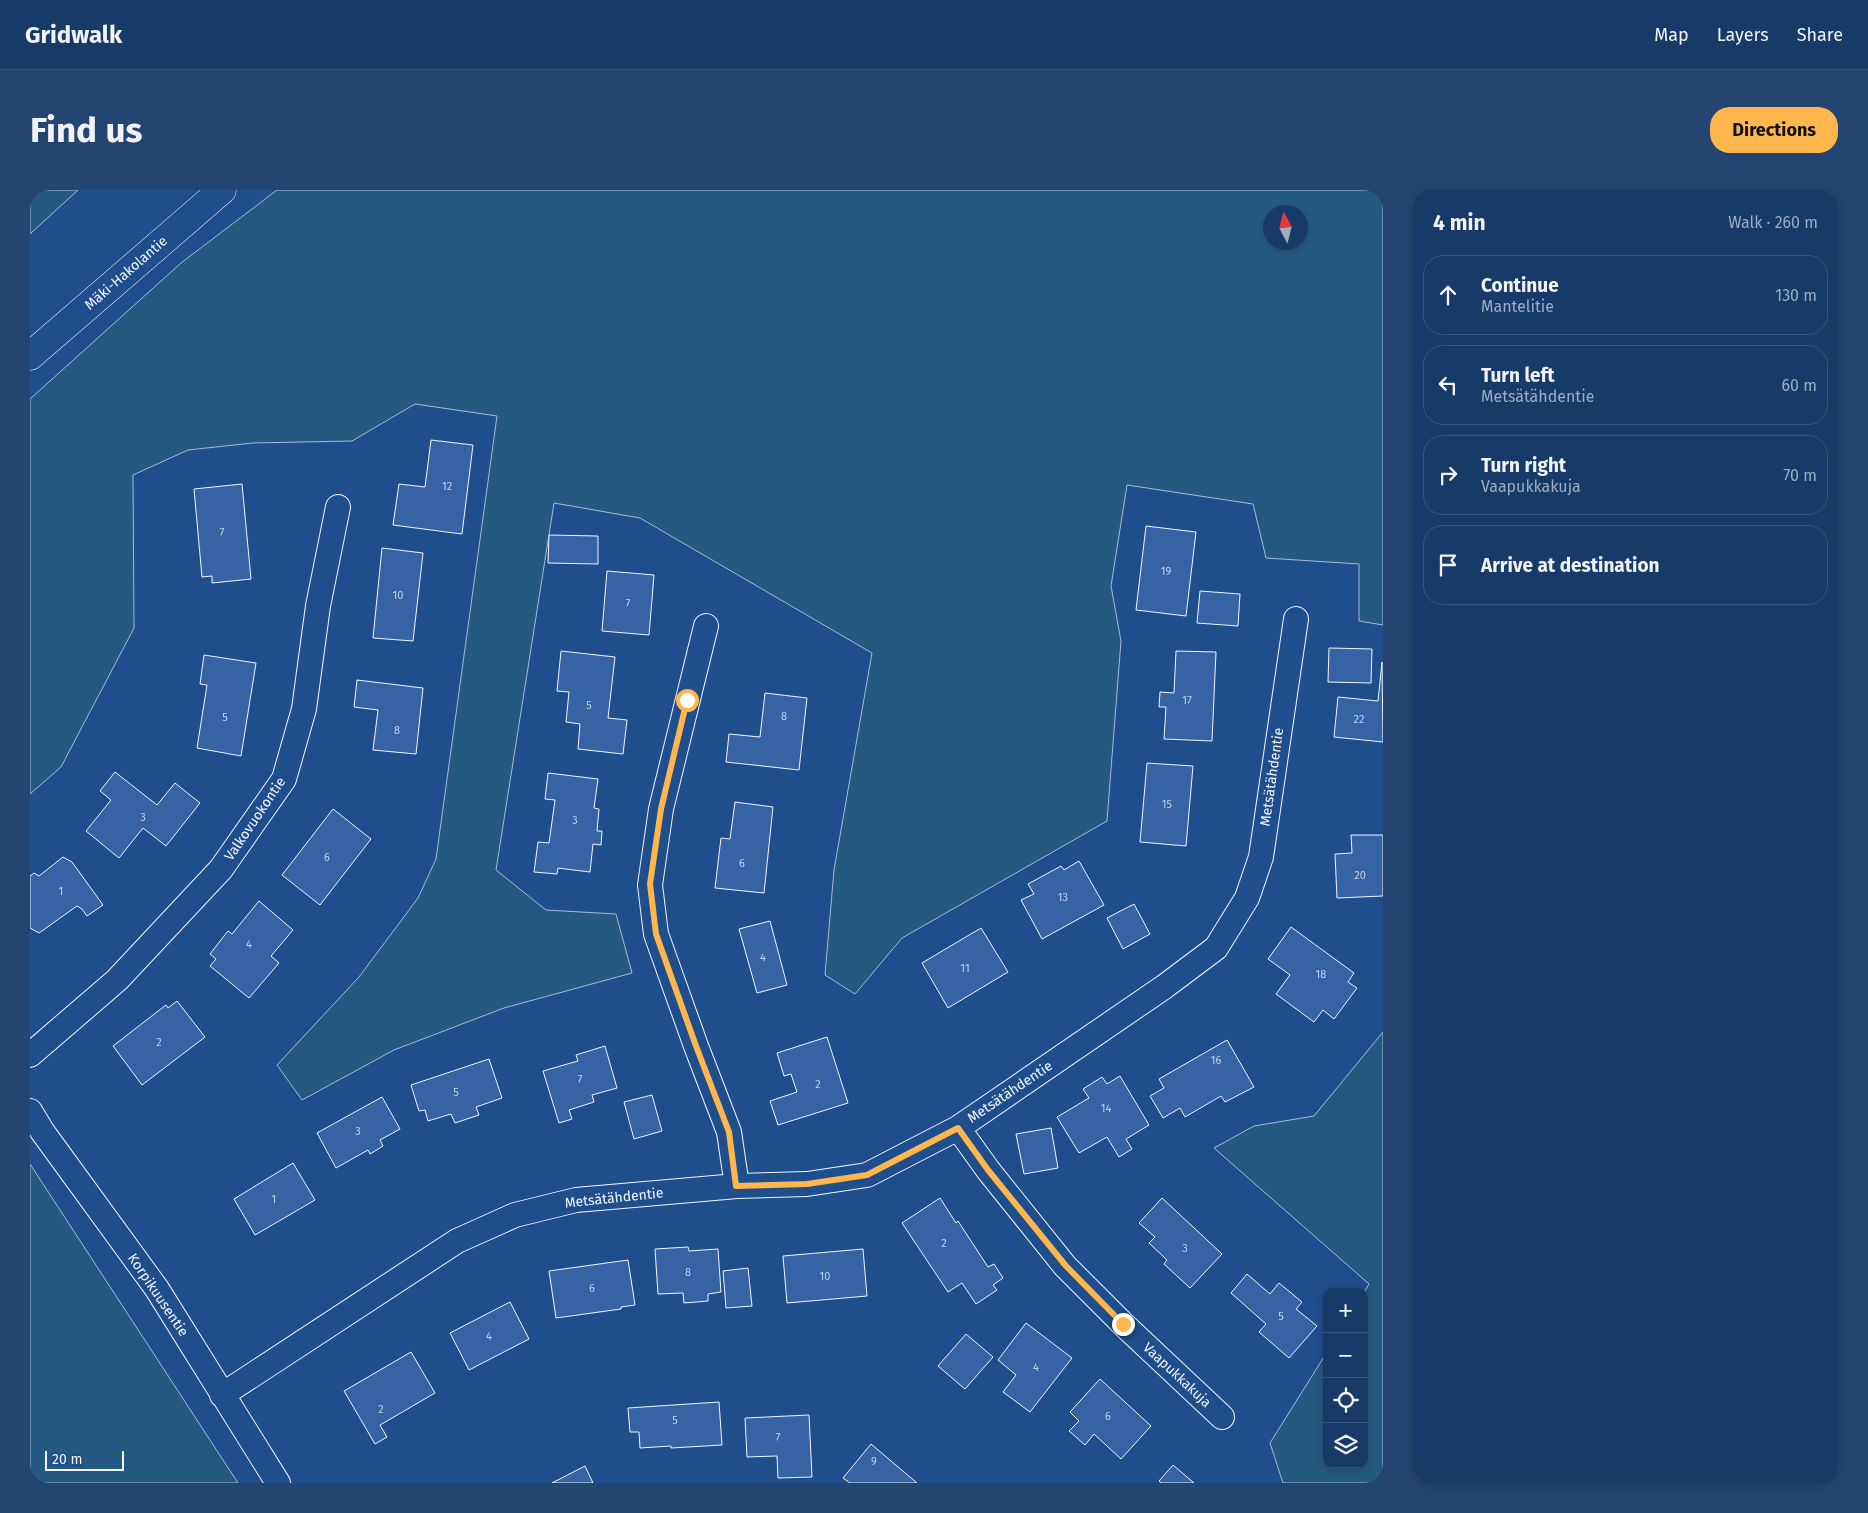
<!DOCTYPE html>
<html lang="en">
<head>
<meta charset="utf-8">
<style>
	body { margin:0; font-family:"Fira Sans",sans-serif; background:#244571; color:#f1f3f6 }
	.controls { position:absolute; right:15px; bottom:15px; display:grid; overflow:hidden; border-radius:10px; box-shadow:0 2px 8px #0003 }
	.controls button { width:45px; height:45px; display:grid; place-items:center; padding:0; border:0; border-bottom:1px solid #36547d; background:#173a69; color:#f1f3f6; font:25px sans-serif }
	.compass { position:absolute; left:1233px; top:15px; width:45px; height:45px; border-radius:50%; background:#173a69; box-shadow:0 2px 8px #0003; rotate:353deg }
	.scale { position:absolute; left:15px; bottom:12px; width:79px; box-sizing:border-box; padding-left:5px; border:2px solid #f2f6ff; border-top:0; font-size:14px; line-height:18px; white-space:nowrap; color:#f2f6ff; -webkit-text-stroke:4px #1f4e8c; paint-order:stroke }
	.stop { position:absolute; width:15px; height:15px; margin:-11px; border:4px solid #ffb74d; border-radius:50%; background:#fff }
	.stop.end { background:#ffb74d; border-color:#fff; box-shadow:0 1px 5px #0008 }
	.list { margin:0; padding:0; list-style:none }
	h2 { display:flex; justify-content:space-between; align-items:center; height:65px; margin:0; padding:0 20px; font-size:21px }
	h2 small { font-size:16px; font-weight:400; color:#9eadc0 }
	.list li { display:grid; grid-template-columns:32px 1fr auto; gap:15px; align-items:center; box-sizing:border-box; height:80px; margin:0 10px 10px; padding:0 10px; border:1px solid #36547d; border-radius:20px }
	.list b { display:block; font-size:19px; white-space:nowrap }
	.list p { margin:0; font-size:16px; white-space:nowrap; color:#9eadc0 }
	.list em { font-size:16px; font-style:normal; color:#9eadc0 }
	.icon { flex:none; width:28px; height:28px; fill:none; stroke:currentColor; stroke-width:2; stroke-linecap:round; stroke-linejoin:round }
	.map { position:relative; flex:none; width:1353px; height:1293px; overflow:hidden; border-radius:20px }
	header { display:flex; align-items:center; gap:30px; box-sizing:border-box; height:70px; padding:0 25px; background:#173a69; border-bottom:1px solid #36547d }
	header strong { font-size:24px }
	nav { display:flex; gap:28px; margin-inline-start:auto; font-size:18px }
	.intro { display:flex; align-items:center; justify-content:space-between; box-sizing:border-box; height:120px; padding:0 30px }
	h1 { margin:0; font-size:35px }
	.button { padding:12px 22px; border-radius:20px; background:#ffb74d; color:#111; font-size:18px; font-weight:700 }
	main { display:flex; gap:30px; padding:0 30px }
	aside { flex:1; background:#173a69; border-radius:20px; box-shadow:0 2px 8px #0003 }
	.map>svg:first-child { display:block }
</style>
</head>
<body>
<header>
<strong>Gridwalk</strong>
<nav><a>Map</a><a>Layers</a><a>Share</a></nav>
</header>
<div class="intro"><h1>Find us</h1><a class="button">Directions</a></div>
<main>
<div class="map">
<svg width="1353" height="1293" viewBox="0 0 1353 1293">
	<rect width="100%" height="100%" fill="#1f4e8c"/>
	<!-- green -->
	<path fill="#245a82" stroke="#a8bbd7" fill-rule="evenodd" d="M0,0h48l-48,44z
		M247,0h1106v435l-24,-4v-57l-93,-6 -13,-54 -126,-19 -16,101 10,55 -14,180 -205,117 -47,56 -30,-19 9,-105 38,-217 -232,-135 -86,-15 -58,367 50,40 70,4 16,59 -128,35 -110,42 -92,50 -25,-35 82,-88 59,-79 18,-39 61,-443 -82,-12 -63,37 -99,2 -65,7 -55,25 1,153 -73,139 -31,27v-395l151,-136zM1240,22h30v30h-30z
		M1353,842v451h-100l-13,-40 57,-91v112h37v-172l5,-8 -155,-136 40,-22 60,-10z
		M0,974l208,319h-208z"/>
	<!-- building -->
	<path fill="#3563a3" stroke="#f2f6ff" d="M401,250l42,5 -11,89 -69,-9 6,-41 26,3z
		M212,294l9,95 -39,4v-7l-10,1 -8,-88z
		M1116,336l50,6 -10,84 -50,-6z
		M519,345l49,1v28l-50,-1z
		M352,358l41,5 -10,88 -40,-3z
		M577,381l47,4 -5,60 -47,-4z
		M1170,401l40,3 -2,32 -41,-3z
		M1299,458l43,1 -1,34 -43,-1z
		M531,461l54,6 -7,61 19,2 -4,34 -45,-5 2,-25 -14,-2 3,-30 -12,-1z
		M1146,461l40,1 -4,89 -48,-2 2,-32h-7l1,-15 14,1z
		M174,465l52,8 -15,93 -44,-8 10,-63 -7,-1z
		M1352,472l1,80 -49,-5 4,-40 40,4z
		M327,490l66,8 -7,66 -43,-4 5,-40 -24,-3z
		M735,503l42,5 -8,72 -73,-8 3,-28 31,3z
		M1117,573l46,3 -7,80 -46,-4z
		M85,582l42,33 18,-22 25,20 -34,43 -23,-18 -24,30 -33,-27 25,-31 -11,-9z
		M518,583l50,6 -4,29 5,1 -2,22h5l-1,14 -8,-1 -3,28 -32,-4 -1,6 -23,-2 4,-30 11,1 6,-43 -10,-1z
		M705,612l38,5 -9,86 -49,-5 6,-50 9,1z
		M303,619l38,30 -51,66 -38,-30z
		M1321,645h32v61l-46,2 -2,-44 17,-1z
		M33,667l9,5 31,43 -16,11 -5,-7 -5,-3 -38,27 -9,-5v-52l4,-3 5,3z
		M1049,671l25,44 -62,34 -21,-39 13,-6 -6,-10 33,-18 3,4z
		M229,711l34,29 -22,26 8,7 -30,35 -39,-32 6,-7 -6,-5 18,-23 4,3z
		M1104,714l16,30 -27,15 -16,-31z
		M740,731l17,64 -30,8 -18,-64z
		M1261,737l63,46 -6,9 9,6 -23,31 -11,-9 -9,12 -38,-28 14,-19 -22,-16z
		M951,738l27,44 -60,36 -26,-45z
		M147,811l28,36 -63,48 -29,-39 53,-41 2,3z
		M797,847l21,66 -70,22 -8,-24 27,-9 -6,-18 -7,2 -7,-23z
		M1197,850l27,47 -29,15 -4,-6 -36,21 -5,-9 -17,10 -13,-22 14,-8 -5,-9z
		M575,856l12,42 -25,7 2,7 -25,8 3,9 -13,4 -16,-52 35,-10 -2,-6z
		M459,869l13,39 -26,9 3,8 -24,8 -4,-9 -23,7 -3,-11 -6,1 -8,-26z
		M1090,886l29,49 -23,14 6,10 -13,8 -12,-20 -28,16 -22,-36 32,-19 -6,-9 19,-12 5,7z
		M622,905l10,36 -28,8 -10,-37z
		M352,907l18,32 -20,11 3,6 -13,8 -2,-4 -32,18 -19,-35z
		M1021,938l7,40 -34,6 -8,-40z
		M263,973l22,37 -60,35 -21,-36z
		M910,1008l16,25 2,-2 30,46 6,-3 9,14 -10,7 4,5 -21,14 -14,-21 -14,9 -46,-69z
		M1132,1008l60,56 -32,34 -26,-24 3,-4 -18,-17 6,-6 -16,-14z
		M658,1057l1,4 29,-2 3,43 -13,2v7l-24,2 -1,-10 -25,1 -3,-45z
		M833,1059l4,47 -80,7 -4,-47z
		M598,1070l7,45 -14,2v2l-65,9 -7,-47z
		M718,1078l4,38 -26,2 -3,-37z
		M1217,1084l23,20 9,-11 23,19 -6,7 21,17 -28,32 -30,-26 7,-8 -35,-31z
		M480,1112l19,37 -60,31 -19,-37z
		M996,1133l46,35 -42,54 -27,-20 13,-17 -18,-15z
		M936,1144l27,23 -28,32 -27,-23z
		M381,1162l24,41 -55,32 7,12 -12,7 -31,-53z
		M1070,1189l51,47 -30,33 -27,-25 -9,11 -16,-14 10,-10 -9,-9z
		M689,1212l3,43 -51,3v-2l-31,2 -1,-16h-9l-2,-24z
		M779,1225l3,62 -34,1 -1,-22 -30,1 -2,-39z
		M841,1254l46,39h-67l-7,-5z
		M1143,1275l21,18h-33l-2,-2z
		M555,1276l8,17h-41z"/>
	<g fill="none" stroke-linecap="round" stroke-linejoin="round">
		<!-- street casing -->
		<g stroke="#f2f6ff" stroke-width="26">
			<path id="street" d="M676,436l-45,183 -11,76 6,49 40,112 33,86 8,54
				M0,865l87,-75 104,-111 63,-90 20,-70 14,-103 20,-99
				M0,921l12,20 115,158 121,194
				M928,938l30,42 77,96 58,58 99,93
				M192,1205l235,-154 58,-26 61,-15 161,-14 70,-2 60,-9 91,-47 206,-141 52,-39 31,-50 14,-41 35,-238"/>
		</g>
		<!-- secondary casing -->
		<g stroke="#f2f6ff" stroke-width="29">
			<path id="secondary" d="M0,166l192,-166"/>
		</g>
		<!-- street -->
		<use href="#street" stroke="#1f4e8c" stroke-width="24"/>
		<!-- secondary -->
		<use href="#secondary" stroke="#1f4e8c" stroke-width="28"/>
	</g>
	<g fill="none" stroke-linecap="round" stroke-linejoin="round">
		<!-- route -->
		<path stroke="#ffb74d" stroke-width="6" d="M657,510l-26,109 -11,75 6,50 40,112 33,86 7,54 71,-2 60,-9 91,-47 30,42 78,96 57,58"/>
	</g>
	<g text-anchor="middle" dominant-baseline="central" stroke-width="4" stroke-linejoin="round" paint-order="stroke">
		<!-- number labels -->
		<g font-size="11" fill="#c3d1e8">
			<text x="417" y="296">12</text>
			<text x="192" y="342">7</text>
			<text x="1136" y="381">19</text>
			<text x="368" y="405">10</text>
			<text x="598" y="413">7</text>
			<text x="1157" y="510">17</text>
			<text x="559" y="515">5</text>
			<text x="754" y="526">8</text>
			<text x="195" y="527">5</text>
			<text x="1329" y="529">22</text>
			<text x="367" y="540">8</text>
			<text x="1137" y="614">15</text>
			<text x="113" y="627">3</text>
			<text x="545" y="630">3</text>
			<text x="297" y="667">6</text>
			<text x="712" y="673">6</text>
			<text x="1330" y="685">20</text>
			<text x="31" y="701">1</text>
			<text x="1033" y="707">13</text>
			<text x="219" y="754">4</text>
			<text x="733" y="767">4</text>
			<text x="935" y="778">11</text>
			<text x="1291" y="784">18</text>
			<text x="129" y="852">2</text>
			<text x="1186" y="870">16</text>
			<text x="550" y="889">7</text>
			<text x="788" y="894">2</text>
			<text x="426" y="902">5</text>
			<text x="1076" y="918">14</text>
			<text x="328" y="941">3</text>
			<text x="244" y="1009">1</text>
			<text x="914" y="1053">2</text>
			<text x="1155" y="1058">3</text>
			<text x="658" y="1082">8</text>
			<text x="795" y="1086">10</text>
			<text x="562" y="1098">6</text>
			<text x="1251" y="1126">5</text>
			<text x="459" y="1146">4</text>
			<text x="1006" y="1177">4</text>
			<text x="351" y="1219">2</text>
			<text x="1078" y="1226">6</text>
			<text x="645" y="1230">5</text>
			<text x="748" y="1247">7</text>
			<text x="844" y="1271">9</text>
		</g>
		<!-- street labels -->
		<g font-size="14" fill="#f2f6ff" stroke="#1f4e8c">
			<text transform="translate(96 83) rotate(-41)">Mäki-Hakolantie</text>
			<text transform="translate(1242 587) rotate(-82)">Metsätähdentie</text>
			<text transform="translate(225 629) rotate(-56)">Valkovuokontie</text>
			<text transform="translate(980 902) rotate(-34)">Metsätähdentie</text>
			<text transform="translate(584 1008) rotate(-6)">Metsätähdentie</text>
			<text transform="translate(128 1105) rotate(56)">Korpikuusentie</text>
			<text transform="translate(1147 1185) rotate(43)">Vaapukkakuja</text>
		</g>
	</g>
</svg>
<div class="controls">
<button>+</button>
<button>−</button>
<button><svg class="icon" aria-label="locate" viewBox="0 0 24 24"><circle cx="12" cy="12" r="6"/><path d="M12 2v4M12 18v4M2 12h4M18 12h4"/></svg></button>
<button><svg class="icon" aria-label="layers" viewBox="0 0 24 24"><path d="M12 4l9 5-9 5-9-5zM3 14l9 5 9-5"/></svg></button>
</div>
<svg class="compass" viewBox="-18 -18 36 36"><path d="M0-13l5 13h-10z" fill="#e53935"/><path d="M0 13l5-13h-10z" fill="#9eadc0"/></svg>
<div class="scale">20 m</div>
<div class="stop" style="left:657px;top:510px"></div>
<div class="stop end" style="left:1093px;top:1134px"></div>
</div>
<aside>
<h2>4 min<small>Walk · 260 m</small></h2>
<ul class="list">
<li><svg class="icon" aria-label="ahead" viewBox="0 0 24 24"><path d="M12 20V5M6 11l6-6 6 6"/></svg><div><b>Continue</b><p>Mantelitie</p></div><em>130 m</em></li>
<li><svg class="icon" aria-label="left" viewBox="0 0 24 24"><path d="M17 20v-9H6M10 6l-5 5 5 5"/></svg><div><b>Turn left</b><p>Metsätähdentie</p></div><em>60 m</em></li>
<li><svg class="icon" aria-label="right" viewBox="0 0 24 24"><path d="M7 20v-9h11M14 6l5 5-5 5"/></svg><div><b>Turn right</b><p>Vaapukkakuja</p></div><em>70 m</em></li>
<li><svg class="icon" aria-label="arrive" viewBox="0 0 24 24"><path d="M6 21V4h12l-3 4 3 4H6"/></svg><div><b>Arrive at destination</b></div></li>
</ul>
</aside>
</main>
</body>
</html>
